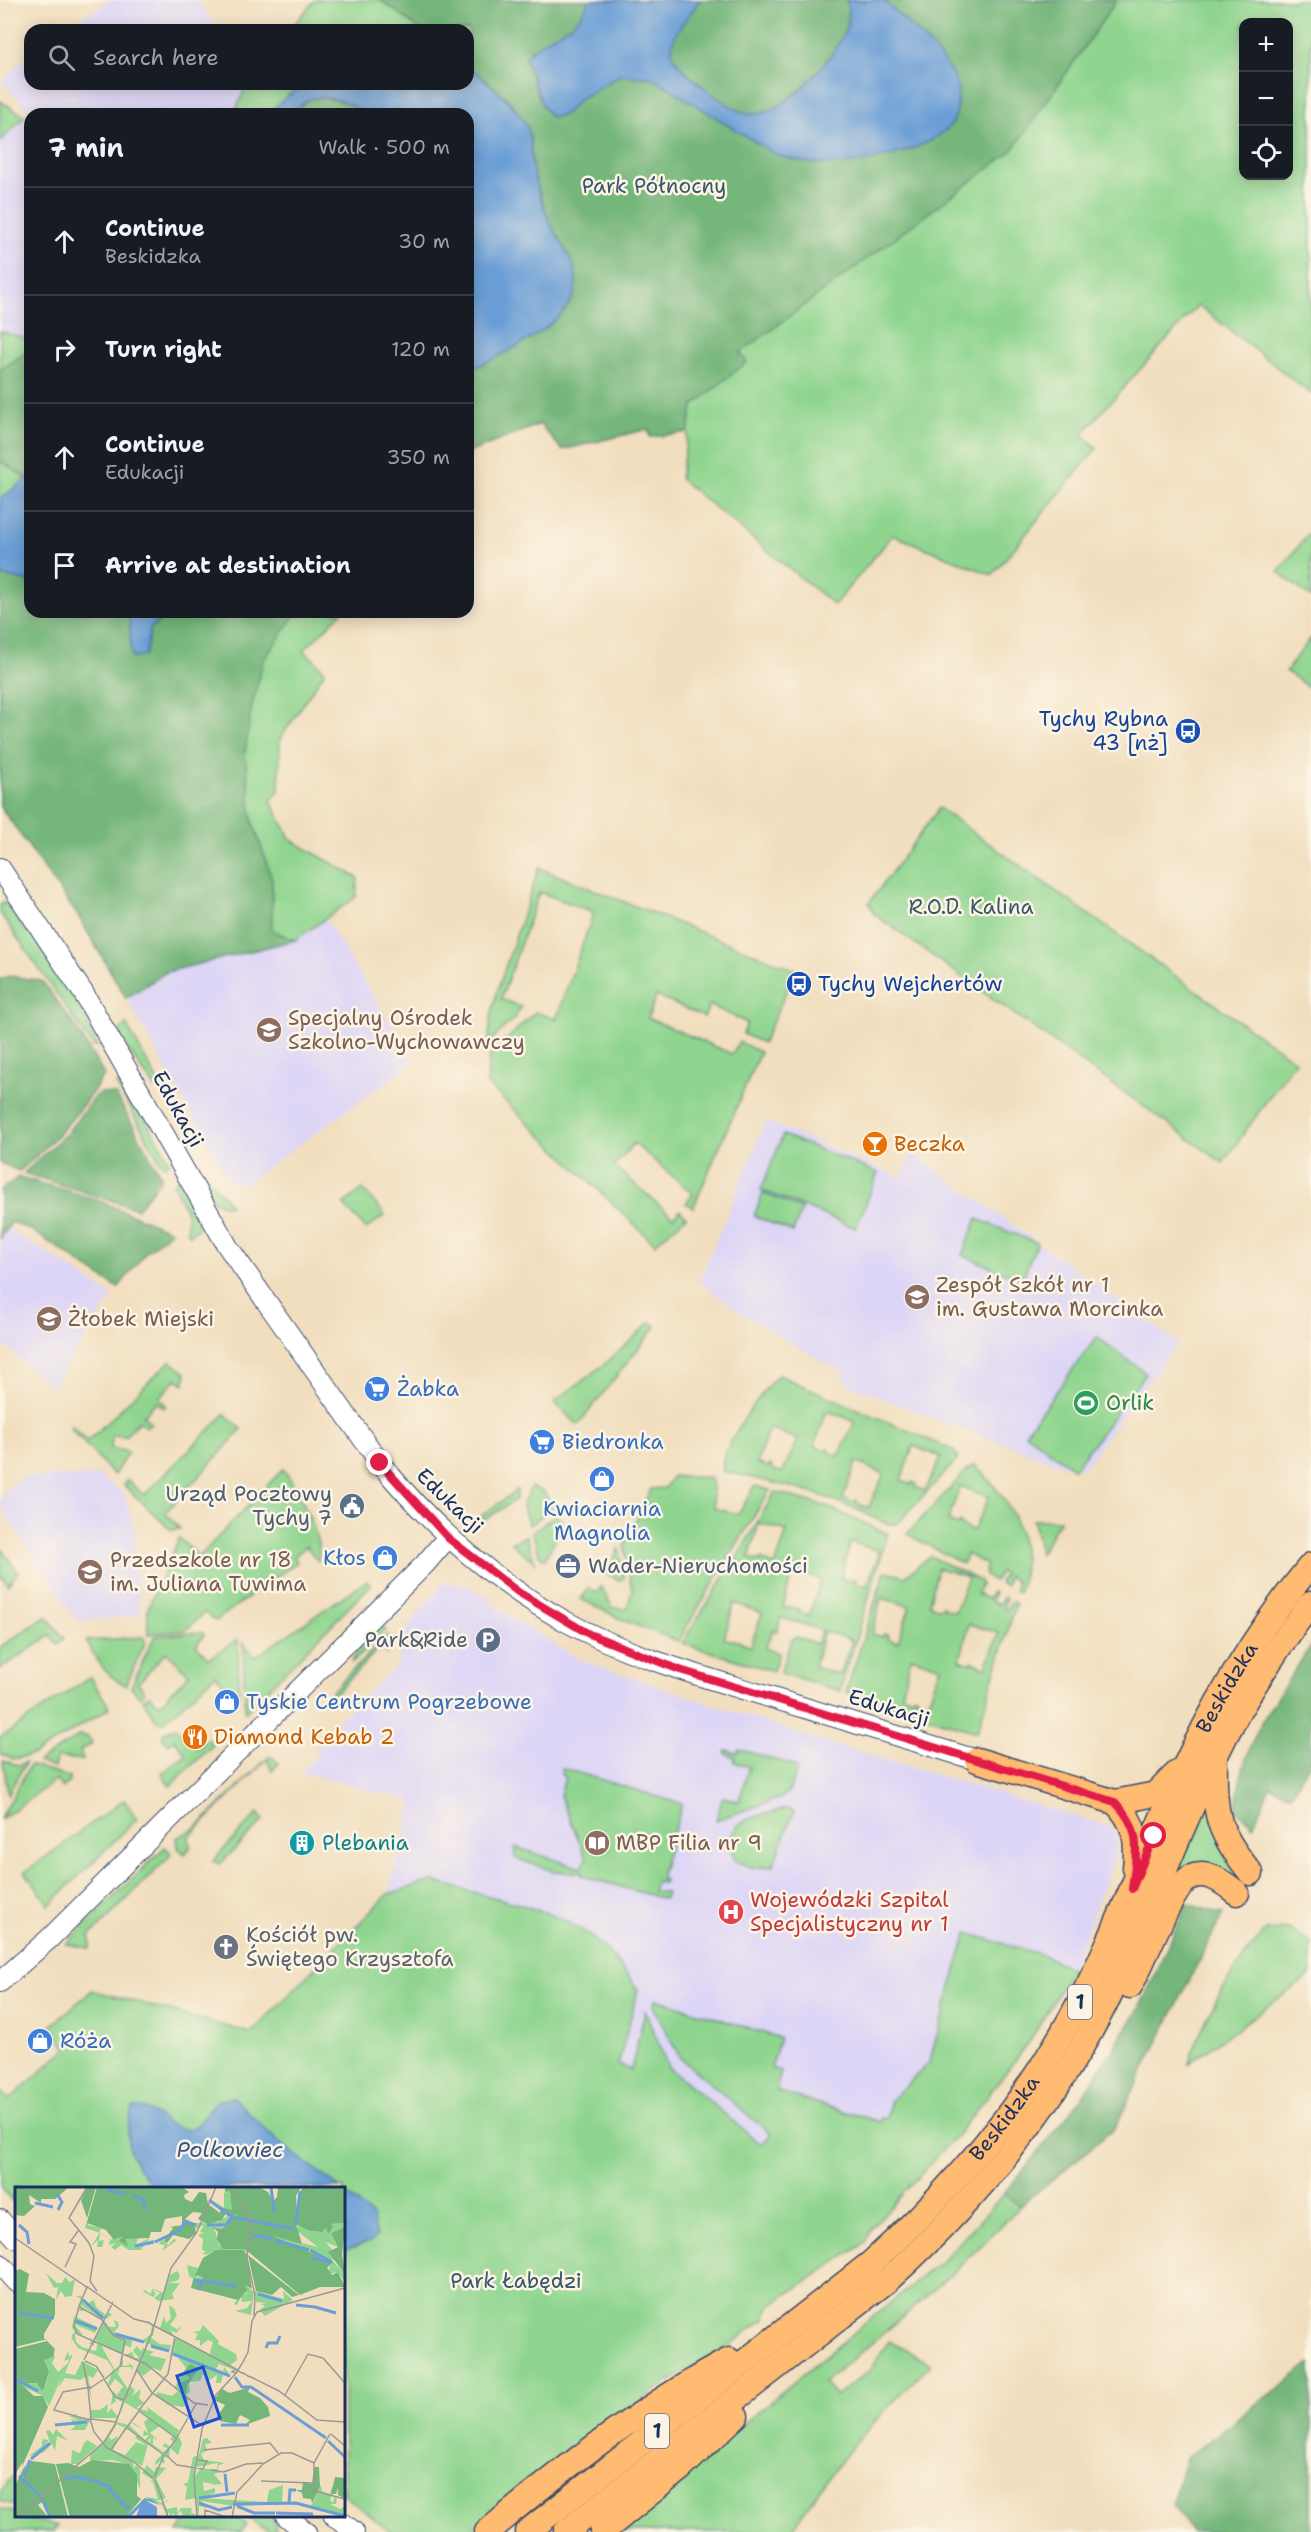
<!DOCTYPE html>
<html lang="en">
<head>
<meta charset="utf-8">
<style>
	body { margin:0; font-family:"Shantell Sans",sans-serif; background:#242831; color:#f1f3f6 }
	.controls { position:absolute; right:18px; top:18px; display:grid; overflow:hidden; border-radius:12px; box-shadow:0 3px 15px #0003 }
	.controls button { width:54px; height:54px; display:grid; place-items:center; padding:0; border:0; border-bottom:2px solid #363941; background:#171b24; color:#f1f3f6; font:30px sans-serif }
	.stop { position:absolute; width:18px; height:18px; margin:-14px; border:4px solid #e11d48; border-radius:50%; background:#fff }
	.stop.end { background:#e11d48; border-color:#fff; box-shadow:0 2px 6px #0008 }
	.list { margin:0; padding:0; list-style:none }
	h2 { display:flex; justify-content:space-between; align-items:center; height:78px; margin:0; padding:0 24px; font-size:26px }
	h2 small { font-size:20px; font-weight:400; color:#9ea1a6 }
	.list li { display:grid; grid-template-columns:39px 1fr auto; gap:18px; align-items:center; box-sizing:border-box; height:108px; padding:0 24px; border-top:2px solid #363941 }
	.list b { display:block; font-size:22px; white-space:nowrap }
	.list p { margin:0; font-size:20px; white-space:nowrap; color:#9ea1a6 }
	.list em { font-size:20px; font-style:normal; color:#9ea1a6 }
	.icon { flex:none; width:33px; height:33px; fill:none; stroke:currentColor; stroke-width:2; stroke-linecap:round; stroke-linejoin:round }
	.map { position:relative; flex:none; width:1311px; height:2532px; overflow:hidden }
	.search { position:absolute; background:#171b24; box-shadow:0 3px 15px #0003; left:24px; top:24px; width:450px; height:66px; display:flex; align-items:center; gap:15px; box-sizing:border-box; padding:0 21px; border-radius:18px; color:#9ea1a6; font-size:22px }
	.panel { position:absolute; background:#171b24; box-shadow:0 3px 15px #0003; left:24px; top:108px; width:450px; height:510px; border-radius:18px }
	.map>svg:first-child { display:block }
</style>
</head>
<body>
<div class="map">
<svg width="1311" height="2532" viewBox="0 0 1311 2532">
	<rect width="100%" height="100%" fill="#fcf5e5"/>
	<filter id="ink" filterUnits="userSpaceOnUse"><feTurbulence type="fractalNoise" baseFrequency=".0167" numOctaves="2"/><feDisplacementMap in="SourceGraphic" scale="12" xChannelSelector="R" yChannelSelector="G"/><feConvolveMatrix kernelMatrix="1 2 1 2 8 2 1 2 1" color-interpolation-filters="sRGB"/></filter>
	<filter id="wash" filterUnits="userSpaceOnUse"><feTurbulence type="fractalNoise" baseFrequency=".008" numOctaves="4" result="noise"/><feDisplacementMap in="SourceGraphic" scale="24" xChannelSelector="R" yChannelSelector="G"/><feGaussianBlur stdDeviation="1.35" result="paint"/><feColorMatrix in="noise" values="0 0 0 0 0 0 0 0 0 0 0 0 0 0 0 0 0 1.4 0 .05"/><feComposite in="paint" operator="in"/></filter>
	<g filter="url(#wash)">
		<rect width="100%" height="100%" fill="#f1debe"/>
		<!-- built -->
		<path fill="#ddd5f6" d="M110,0h87l21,30h-156z
			M30,53v31h217l-13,30h-204l-1,226 -29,-9v-188l30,-31 -28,-30z
			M325,919l89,143 -171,123 -14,-5 -103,-182 40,-26 129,-32z
			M766,1121l135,57 11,-25 266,190 -94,124 -10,2 -132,-47 -94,-38 -7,-12 -99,-58 -43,-33z
			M8,1228l105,68 -61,91 -52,-45v-103z
			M99,1476l26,19 9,33 6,87 -63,6 -77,-115v-9l21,-20z
			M443,1583l23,2 18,10 17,16 79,49 238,80 290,86 8,7 1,19 -45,117 -42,72 -73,94 -79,87 -528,-292 38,-36 25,-93 -112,-29 16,-17 2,-17 77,-72 13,-41z"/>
		<!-- green -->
		<path fill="#90d58f" stroke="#568276" stroke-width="1.5" fill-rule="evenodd" d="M315,0h996v394l-113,-89 -116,129 15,14 -105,127 -99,-40 -59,70 -154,-126 8,-47 -38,5 -2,-8 -86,21 -22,-26 -72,29v-339h-234l13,-30h221v-54h-179zM1244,22h44v154h-44z
			M0,101l25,15 -25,26z
			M0,331l30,9v272h312l-38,38 21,21 -45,68 -1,52 -8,10 20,39 67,38 -2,19 -61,43 -129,32 -40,26 -47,-81 -79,-111z
			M1311,531v67l-33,-26z
			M1311,638v51l-25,-18z
			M939,808l356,253 -72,102 -349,-249 -5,-11z
			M539,868l257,102 -33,73 -20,-9 4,-11 -37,-18 -6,12 -48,-21 -8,22 84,36 7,-12 21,10 -67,156 -7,-5 7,-9 -59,-51 -20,23 59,51 7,-7 6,7 -31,27 -168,-160 2,-27 46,-45 21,7 38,-107 -55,-20 -38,107 20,8 -6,10 -27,27 3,-28 5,-21z
			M5,902l20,29 8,2 53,85 11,28 -3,1 -94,-134v-8z
			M126,1024l34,61 -5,3 -34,-48 -1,-10z
			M119,1083l15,16 36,63 -5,3 -4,-2 -45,-79z
			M783,1135l95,38 -22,55 -95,-38z
			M200,1167l30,38c-21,2 -27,-21 -35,-36z
			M178,1178l22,42 -3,9 -7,6 -3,-4v-19l-14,-27z
			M363,1189l22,26 -19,14 -23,-25z
			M763,1193l39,16 -9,23 -39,-16z
			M977,1219l60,24 -15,37 -60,-25z
			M651,1322l5,4 -78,99 -24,-23 52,-39z
			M1097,1337l49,36 -72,96 -49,-36z
			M170,1361l16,12 -2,11 -8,-5 -17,19 7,7 -2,3 -8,-6 -13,14 8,7 -5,4 -7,-6 -14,15 -13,-1 -1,13 17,4 -14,23 -44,-47 1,-3 17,16z
			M778,1375l175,75 6,8 -62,66c-14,2 -26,-9 -39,-14 -42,-19 -89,-28 -135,-39 -8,-16 41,-83 55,-96zM827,1411l28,10 -16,35 -10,-4 1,-3 -4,-1 -2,2 -10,-4zM769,1428l29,12 -16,33 -10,-4 -1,-4 -4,2 -10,-4zM913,1446l28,11 -16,34 -10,-4 1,-3 -4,-2 -1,3 -10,-5zM856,1462l28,12 -16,34 -10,-4 -1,-4 -4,2 -10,-4z
			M225,1414l17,15 -77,84 15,16 -9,1 -47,-45 3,-5 17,15z
			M975,1465c36,35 60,77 44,127l-4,-1 1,-10 -8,-5 -2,10 -7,-3 5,-9 -4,-2 -6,9 -9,-6 1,-11 -20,-10 -3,10 -56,-30 60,-64zM960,1486l29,11 -16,34 -10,-4 -3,-5 -2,3 -10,-4z
			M283,1469c14,18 41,70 35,92l-12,-15 -12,11 3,5 -82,59 -11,-9 -19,19 -37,3v-26l31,-70 20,19z
			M673,1476c14,2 25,0 38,2l3,30 24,6 17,-28 15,4 -92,151 -53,-20 -44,-22 8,-11 8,5 4,-6 12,21 14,1 5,-19 -8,-45 27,-56 14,-1z
			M531,1487l13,5 9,16 -24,17 -7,-20z
			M517,1490l-1,9 -33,22 -2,-5z
			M775,1492l50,14 63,28 -48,157 -60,-18 11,-34 6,-2 20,7 5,-14 -41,-12 -4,13 -4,-1 -8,18 14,5 -6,18 -91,-28 59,-92zM759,1523l28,8 -12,35 -14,-7 -1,2 -11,-3zM850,1542l30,9 -13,35 -10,-3v-3l-4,-2 -1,4 -11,-4zM793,1571l28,9 -12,35 -10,-3v-3l-16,-2zM734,1603l28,10 -12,34 -12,-6 -14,-2zM824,1631l28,9 -12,35 -26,-8z
			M557,1514l7,9 -19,36 -5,-3 -8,-24z
			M1033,1520h27l-20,34z
			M526,1536l9,26 -24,-19z
			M619,1548l5,30 -5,2 -13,-6z
			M3,1550l15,22 -10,13 -5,-8 -3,1v-26z
			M930,1556l50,25 1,4 -4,9 11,5 4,-7 3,1 -4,8 7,4 6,-8 2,2 -3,9 3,2 6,-9 4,3 -39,128 -131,-40 39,-121 20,6zM938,1568l30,9 -13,35 -11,-3 -1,-3 -3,2 -11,-4zM881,1598l29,8 -12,36 -11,-3 1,-3 -4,-2 -2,3 -10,-3zM969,1624l30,9 -13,35 -14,-7 -1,3 -11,-4zM911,1657l30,10 -13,35 -14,-7 -2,3 -10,-4z
			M366,1581l5,4 -126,127 -2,-70 12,15z
			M47,1616l17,23 -6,5 -8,-8 -50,33v-22z
			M381,1626l5,4 -35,33 8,-18z
			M203,1632l1,3 -8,10 13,14 29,-20 1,59 -24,-23 -51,47h-6l-15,-22 6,-5 11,9 29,-30 -23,-22 -28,31 7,9 -5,5 -9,-10 20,-44 5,-7z
			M388,1635l2,12 -4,7 -3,-10 -57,59 -3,-3z
			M144,1637l1,6 -19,42c-21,-8 -29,-26 -40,-44z
			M90,1677l20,31 -75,46 -21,5 -14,-5v-16z
			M175,1727l22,21 11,-9 6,5 -44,42 -8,-13 24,-18 -11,-15 -7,4 -5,-5v-6z
			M80,1735l8,2 5,7 -13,6 3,10 -26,-3 -3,11 -16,-6z
			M739,1749l53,16 5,5 -8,21 -8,7 -65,22 7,-23 16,4 10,-34 -15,-5 1,-5 -10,-3 1,-4 11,3z
			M270,1756l9,7 -7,8 -5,-12 -78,78 1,11 -5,6 -7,-6 -1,-10 20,-11z
			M3,1761l16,4 7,-3 -18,32z
			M30,1765l39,12v5l-7,6 -6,-8 -56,40z
			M562,1768l120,36 -22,74 5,2 -1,3 -8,-2 -3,10 13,2 -2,6 -82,-23v-3l-29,-2 -38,-13v-11l66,21 6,-9 -27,-63 5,-19 -4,-2z
			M1205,1798l37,73 -9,11 -65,4z
			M124,1800l13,19 -88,86 -24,-33z
			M787,1809l7,2 -21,55 -19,2 -19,-7c-18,-42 22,-45 52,-52z
			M258,1813l5,8 -43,43 -7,-3z
			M165,1847l7,7 -82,82v12l-24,-4z
			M432,1881c46,14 114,25 153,51 23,15 38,37 53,58l-20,75 13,5 14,-59 23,56 94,78 9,-11 -91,-76 -27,-52 3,-7 124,39 -9,30 10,4 -5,19 104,31 1,-4 5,1 5,-19 38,-37 38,-130 76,22 29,14 -42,72 -73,94 -86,93 -6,15 -96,63 -4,13 -44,32 -63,37 -191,144h-76l-47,-37v-307h-328v17l-16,-19v-96l9,10 58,-52 -17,-21 42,-37 159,43 137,-139z
			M1289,1929l22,13v33l-122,88c16,-49 43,-94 77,-133z
			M1004,2194l16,12c-61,65 -128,121 -197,177l13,13 33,-25 20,-30 42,23c-56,54 -99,102 -140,168h-179l335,-276z
			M16,2472v34l-16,-5v-9z
			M0,2508l16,5v3l42,10 -5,6h-53z
			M189,2516h42l15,9 -5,7h-63z
			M244,2516h28l4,12 -2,4h-5z"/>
		<!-- forest -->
		<path fill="#74b67a" stroke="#48726c" stroke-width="1.5" d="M380,0h209c-9,28 -36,35 -59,50 -2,26 6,47 22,68l13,-4 13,-14 42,-25 33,3 29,16 183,67 51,-14 16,-7 25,-56 -29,-40 -45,-44h234l-105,151 -272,202 7,9 -54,44 -5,26 -38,5 -2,-8 -86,21 -22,-26 -72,29v-82l50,-25 47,-98 -16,-27 -16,-48 -6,-47 -16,-24 -43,-37v-35h-47z
			M700,0h147c2,11 3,21 -2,31 -12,29 -62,88 -97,83 -17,-3 -73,-45 -76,-62 -2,-18 19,-38 28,-52z
			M322,98c16,2 30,5 42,16h-74l20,-15z
			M30,350v126l-4,2 -26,-17v-91z
			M0,575l30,7v30h98c4,16 1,30 5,46l12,-3 5,-26 17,-14h43l5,-3h82l-34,49 -12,49 -6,43 7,66 20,60v51l23,10 -129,32 -40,26 -47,-81 -79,-111z
			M9,976l33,5 35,48 27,46c-24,37 -51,68 -85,96l-19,-8v-184z
			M101,1093l15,2 46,83 -25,31 -113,-36 42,-39 29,-38z
			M19,1177l76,22 76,32 -26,22 -27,35 -87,-58 -19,-8 -12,17v-49z
			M1311,1646v115l-20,34 -21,-9 -17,40 -17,-16c4,-67 39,-110 75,-164z
			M1187,1904l36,10 -109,215 -94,77 -16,-12 75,-92 60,-93z
			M1311,2363v169h-118l-21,-27 14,-47z"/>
		<!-- water -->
		<path fill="#6b9ed6" stroke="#43669a" stroke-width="1.5" d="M589,0h111c-9,14 -30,34 -28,52 3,17 59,59 76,62 35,5 85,-54 97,-83 5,-10 4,-20 2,-31h36c19,18 69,61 74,86 2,11 1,32 -7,40 -26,27 -93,40 -129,38 -15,0 -30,-5 -45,-9l-123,-77 -33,-3 -42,25 -13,14 -13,4 -9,-11 -18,-49c18,-25 54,-25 64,-58z
			M468,65c20,18 43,35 57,58 8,14 5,34 8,49 4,16 10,33 16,48 9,22 33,45 26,71 -9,36 -76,65 -107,80v-257h-104c-13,-12 -36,-20 -54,-15 -8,3 -12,10 -19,14 -6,3 -17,1 -24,1l24,-21 19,-9h158z
			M30,476v106l-30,-7v-76z
			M128,612h87l-5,3h-43l-17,14 -5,26 -13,3c-3,-16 0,-31 -4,-46z
			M233,2097l43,43 64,48h-185c-24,-26 -34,-44 -23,-80 22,-5 34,24 56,21 16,-2 16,-19 27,-26 4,-3 13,-4 18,-6z
			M344,2192l28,24 5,20 -7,6 -26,8z"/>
	</g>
	<g filter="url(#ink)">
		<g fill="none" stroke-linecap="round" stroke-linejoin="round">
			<!-- tertiary casing -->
			<g stroke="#3b496c" stroke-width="22">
				<path id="tertiary" d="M0,868l84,126 144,253 152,216c52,64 113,118 185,158 59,33 126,52 191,72 73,22 147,45 221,67
					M0,1982l50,-44 375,-374 23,-27
					M0,2220l16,18
					M0,2264l16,18
					M286,2516l20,16
					M334,2516l20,16"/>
			</g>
			<!-- primary casing -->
			<g stroke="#3b496c" stroke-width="27">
				<g id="primary">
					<path d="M977,1760l138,42 41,-8 21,-21"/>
					<path d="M1215,1765c-1,51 3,68 36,108"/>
					<path d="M1115,1802c20,20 23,38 20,66"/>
					<path d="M1130,1986c14,-23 41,-100 61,-109 17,-7 33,6 46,16"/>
					<path d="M487,2532c72,-61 159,-128 242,-172"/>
					<path id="s1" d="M527,2532l344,-269c77,-70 146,-148 197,-240 50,-88 81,-185 126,-276 32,-64 71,-127 117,-182"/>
					<path d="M566,2532l323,-253c79,-72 148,-152 200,-245 50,-89 81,-186 126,-277 26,-55 60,-106 96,-154"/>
					<path d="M602,2532l78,-63 56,-53"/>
				</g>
			</g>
			<!-- tertiary -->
			<use href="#tertiary" stroke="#fff" stroke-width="20"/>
			<!-- primary -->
			<use href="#primary" stroke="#febb71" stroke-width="24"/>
		</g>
	</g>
	<g fill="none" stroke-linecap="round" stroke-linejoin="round" filter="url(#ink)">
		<!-- route -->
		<path stroke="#e11d48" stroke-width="8" d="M380,1463l68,75 70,54 71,42 91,36 435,132c29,29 21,51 17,87l22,-53"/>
	</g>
	<!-- icons -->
	<defs>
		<g id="bus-disc" transform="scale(1.35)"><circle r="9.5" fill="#1a4fb4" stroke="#fcf5e5"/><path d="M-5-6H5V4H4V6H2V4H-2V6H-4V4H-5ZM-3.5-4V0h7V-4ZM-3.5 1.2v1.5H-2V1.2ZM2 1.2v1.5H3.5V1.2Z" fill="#fff"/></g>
		<g id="school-disc" transform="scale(1.35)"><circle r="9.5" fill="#8d6e63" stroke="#fcf5e5"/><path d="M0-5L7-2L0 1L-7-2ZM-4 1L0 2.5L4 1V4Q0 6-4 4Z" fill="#fff"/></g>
		<g id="bar-disc" transform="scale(1.35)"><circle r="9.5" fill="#e8710a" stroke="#fcf5e5"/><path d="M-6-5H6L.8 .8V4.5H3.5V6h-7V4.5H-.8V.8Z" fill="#fff"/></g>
		<g id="supermarket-disc" transform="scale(1.35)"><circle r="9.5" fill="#3f7fe0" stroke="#fcf5e5"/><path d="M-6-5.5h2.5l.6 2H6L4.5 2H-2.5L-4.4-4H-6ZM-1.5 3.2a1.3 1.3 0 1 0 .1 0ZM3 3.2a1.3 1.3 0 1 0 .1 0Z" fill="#fff"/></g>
		<g id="stadium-disc" transform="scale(1.35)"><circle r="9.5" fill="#2e9e5b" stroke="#fcf5e5"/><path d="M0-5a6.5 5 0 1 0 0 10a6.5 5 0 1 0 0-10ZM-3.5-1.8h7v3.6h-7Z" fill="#fff"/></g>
		<g id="shop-disc" transform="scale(1.35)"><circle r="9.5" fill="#3f7fe0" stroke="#fcf5e5"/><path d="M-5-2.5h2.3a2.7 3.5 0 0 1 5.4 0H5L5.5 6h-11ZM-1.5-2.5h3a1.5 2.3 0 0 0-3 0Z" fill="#fff"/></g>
		<g id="civic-disc" transform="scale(1.35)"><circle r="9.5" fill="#5c6f8a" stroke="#fcf5e5"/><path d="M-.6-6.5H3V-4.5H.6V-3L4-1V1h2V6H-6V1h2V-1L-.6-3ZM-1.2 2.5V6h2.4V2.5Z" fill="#fff"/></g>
		<g id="office-disc" transform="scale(1.35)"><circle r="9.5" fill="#5c6f8a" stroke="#fcf5e5"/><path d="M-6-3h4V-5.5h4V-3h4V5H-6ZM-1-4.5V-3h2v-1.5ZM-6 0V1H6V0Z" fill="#fff"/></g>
		<g id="parking-disc" transform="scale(1.35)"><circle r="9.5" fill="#5c6f8a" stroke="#fcf5e5"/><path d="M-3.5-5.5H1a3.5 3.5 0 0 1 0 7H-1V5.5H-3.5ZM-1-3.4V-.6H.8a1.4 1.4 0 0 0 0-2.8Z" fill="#fff"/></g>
		<g id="restaurant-disc" transform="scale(1.35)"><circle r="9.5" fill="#e8710a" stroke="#fcf5e5"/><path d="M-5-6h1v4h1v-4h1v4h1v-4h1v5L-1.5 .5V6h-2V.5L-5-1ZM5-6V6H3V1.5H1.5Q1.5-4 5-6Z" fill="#fff"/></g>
		<g id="building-disc" transform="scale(1.35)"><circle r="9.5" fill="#0f9aa8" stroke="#fcf5e5"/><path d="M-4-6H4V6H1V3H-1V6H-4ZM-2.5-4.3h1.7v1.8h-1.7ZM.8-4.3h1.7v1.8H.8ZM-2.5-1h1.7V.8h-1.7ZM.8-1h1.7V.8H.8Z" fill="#fff"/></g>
		<g id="library-disc" transform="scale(1.35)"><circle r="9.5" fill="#8d6e63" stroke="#fcf5e5"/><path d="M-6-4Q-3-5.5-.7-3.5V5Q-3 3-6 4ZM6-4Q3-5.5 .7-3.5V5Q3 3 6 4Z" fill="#fff"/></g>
		<g id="hospital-disc" transform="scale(1.35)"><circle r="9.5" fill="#e0444e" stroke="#fcf5e5"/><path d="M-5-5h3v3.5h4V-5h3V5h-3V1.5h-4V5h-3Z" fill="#fff"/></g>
		<g id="church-disc" transform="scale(1.35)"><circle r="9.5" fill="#6b7280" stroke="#fcf5e5"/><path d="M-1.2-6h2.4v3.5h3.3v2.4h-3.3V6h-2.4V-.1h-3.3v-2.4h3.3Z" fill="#fff"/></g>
	</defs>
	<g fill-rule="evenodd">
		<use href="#bus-disc" x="1188" y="731"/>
		<use href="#bus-disc" x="799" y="984"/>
		<use href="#school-disc" x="269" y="1030"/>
		<use href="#bar-disc" x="875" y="1144"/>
		<use href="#school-disc" x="917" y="1297"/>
		<use href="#school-disc" x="49" y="1319"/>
		<use href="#supermarket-disc" x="377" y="1389"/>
		<use href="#stadium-disc" x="1086" y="1403"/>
		<use href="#supermarket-disc" x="542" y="1442"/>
		<use href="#shop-disc" x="602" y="1479"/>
		<use href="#civic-disc" x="352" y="1506"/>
		<use href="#shop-disc" x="385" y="1558"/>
		<use href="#office-disc" x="568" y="1566"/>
		<use href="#school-disc" x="90" y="1572"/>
		<use href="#parking-disc" x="488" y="1640"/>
		<use href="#shop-disc" x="227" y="1702"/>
		<use href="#restaurant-disc" x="195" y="1737"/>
		<use href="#building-disc" x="302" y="1843"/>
		<use href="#library-disc" x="597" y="1843"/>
		<use href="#hospital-disc" x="731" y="1912"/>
		<use href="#church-disc" x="226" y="1947"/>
		<use href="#shop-disc" x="40" y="2041"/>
	</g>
	<g text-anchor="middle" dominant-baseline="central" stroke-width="5" stroke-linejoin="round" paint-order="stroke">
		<!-- shield labels -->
		<g fill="#fcf5e5" stroke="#5e6a86" stroke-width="1.5">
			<rect x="1068" y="1985" width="24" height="34" rx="4.5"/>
			<rect x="645" y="2414" width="24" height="34" rx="4.5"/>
		</g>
		<g font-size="20" font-weight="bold" fill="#1b2f5e">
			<text x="1080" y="2002">1</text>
			<text x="657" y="2431">1</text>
		</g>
		<!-- park labels -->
		<g font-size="21" fill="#38586a" stroke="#fcf5e5">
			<text x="654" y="186">Park Północny</text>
			<text x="971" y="907">R.O.D. Kalina</text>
			<text x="516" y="2281">Park Łabędzi</text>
		</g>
		<!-- transit labels -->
		<g font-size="21" fill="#164399" stroke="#fcf5e5" text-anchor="end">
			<text x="1168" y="719">Tychy Rybna<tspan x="1168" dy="24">43 [nż]</tspan></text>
			<text x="818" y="984" text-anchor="start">Tychy Wejchertów</text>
		</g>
		<!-- education labels -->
		<g font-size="21" fill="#785e54" stroke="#fcf5e5" text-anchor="start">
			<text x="288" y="1018">Specjalny Ośrodek<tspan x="288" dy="24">Szkolno-Wychowawczy</tspan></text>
			<text x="936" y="1285">Zespół Szkół nr 1<tspan x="936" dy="24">im. Gustawa Morcinka</tspan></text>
			<text x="68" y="1319">Żłobek Miejski</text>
			<text x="110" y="1560">Przedszkole nr 18<tspan x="110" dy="24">im. Juliana Tuwima</tspan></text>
			<text x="616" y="1843">MBP Filia nr 9</text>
		</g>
		<!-- street labels -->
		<g font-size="21" fill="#1b2f5e" stroke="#fcf5e5">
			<text transform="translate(178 1109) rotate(61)">Edukacji</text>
			<text transform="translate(450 1501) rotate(44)">Edukacji</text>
			<text stroke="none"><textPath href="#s1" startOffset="1120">Beskidzka</textPath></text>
			<text transform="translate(889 1708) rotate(17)">Edukacji</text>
			<text stroke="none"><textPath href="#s1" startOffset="634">Beskidzka</textPath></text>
		</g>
		<!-- food labels -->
		<g font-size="21" fill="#c56008" stroke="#fcf5e5" text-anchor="start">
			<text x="894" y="1144">Beczka</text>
			<text x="214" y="1737">Diamond Kebab 2</text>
		</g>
		<!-- shop labels -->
		<g font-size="21" fill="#366cbe" stroke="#fcf5e5" text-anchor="start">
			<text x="397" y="1389">Żabka</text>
			<text x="562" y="1442">Biedronka</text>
			<text x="602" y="1509" text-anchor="middle">Kwiaciarnia<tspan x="602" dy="24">Magnolia</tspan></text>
			<text x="366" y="1558" text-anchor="end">Kłos</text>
			<text x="246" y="1702">Tyskie Centrum Pogrzebowe</text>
			<text x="60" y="2041">Róża</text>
		</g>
		<!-- leisure labels -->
		<g font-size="21" fill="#27864d" stroke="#fcf5e5" text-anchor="start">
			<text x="1106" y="1403">Orlik</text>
		</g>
		<!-- service labels -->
		<g font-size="21" fill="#4e5e75" stroke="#fcf5e5" text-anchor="end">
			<text x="332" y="1494">Urząd Pocztowy<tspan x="332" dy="24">Tychy 7</tspan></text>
			<text x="588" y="1566" text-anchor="start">Wader-Nieruchomości</text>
			<text x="468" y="1640">Park&amp;Ride</text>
		</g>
		<!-- culture labels -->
		<g font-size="21" fill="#0d838f" stroke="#fcf5e5" text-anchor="start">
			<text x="322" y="1843">Plebania</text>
		</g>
		<!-- health labels -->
		<g font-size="21" fill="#be3a42" stroke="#fcf5e5" text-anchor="start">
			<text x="750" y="1900">Wojewódzki Szpital<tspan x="750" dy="24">Specjalistyczny nr 1</tspan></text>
		</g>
		<!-- worship labels -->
		<g font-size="21" fill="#5b616d" stroke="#fcf5e5" text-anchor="start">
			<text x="246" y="1935">Kościół pw.<tspan x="246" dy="24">Świętego Krzysztofa</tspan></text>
		</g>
		<!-- water labels -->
		<g font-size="22" font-style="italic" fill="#375688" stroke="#fcf5e5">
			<text x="230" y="2149">Polkowiec</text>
		</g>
	</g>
	<!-- overview -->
	<g transform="translate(15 2187)">
		<rect width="330" height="330" fill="#f1debe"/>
		<path d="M82,0l-9,38 14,3 -3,4 13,8 1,-4 2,4 7,-4 4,3 12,-1 -2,7 13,-7 -1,3 14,-2 6,6 6,-6 3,1 -15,11 3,-6 -6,-1 3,-4 -16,2 -5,8h-12l-8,-5 -6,5 -4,-3 5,-4 -7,2 1,-6 -10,-6 -1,8 5,-1 -2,7h-5l1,-7 -7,6 9,-13 -15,-5zM215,0l4,15 3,-1 12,16 -13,-8 14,11 -3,32h-27l-18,29 -8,8 5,-7 -10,-6 -2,-11 11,3 -1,9 6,-1 11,-17v-8l-8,4 -4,-2 5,-1 -5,-2 1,-11 -5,-4 6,-2 -4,-1 4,-7 -9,4 -1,-6 24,-1 10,-6 -13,-12v-2l9,6v-15l5,-2 -5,-1zM212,34l2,16 -9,9 -7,-21 7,4zM283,35l12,9 11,1 7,-5v7l3,-10 14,-1v4l-14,6 7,14 -13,-5 7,7 3,11 -4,-1 14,15v8l-7,-10 -15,3 -2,-7 7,3 4,-9 -23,-13 -35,-10 -1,-3 45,11 -21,-16zM162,84l3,4 -2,5 -10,3h12l-8,11 2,5 -15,2 -5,-3 6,-5 -8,-4 4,5 -3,3 -9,-5 -2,7 2,-9 7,4 1,-5h2l9,4 7,-18zM31,86l11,10h5l3,-6 5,5 5,-3 -3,17 -7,1 -4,-6 -5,9 2,-13 -4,1zM230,98l9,7 -3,23 -16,-4 12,-3 5,-7 -10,1 -1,-5 -4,8 -3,-1 7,-10 4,1 3,-5zM240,104l29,8 -1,-8 10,9 -28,16 -6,-6 6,-4 -5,-2 7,-1 -11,-1zM61,109h5l7,7 6,-3 2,7 11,9 1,-3h2l2,2 -8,5 5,7h7l-2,-7 4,2 1,4 -5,6 18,8 -1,8 -6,-3 -2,10 -22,-10 15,27 7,-14v8l7,-1 -3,-3 6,4 -1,5 -1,-4h-11l-2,7 10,15 2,-3 5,4 -3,6 9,-7 -2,9 5,5 -8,5 12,3 -1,-4 33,24 -3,2 5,10 -4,12 -8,-7 -1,10 -6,-1 2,5 -2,2 -2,-4 -5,5 -1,-3 8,-9 -15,-9 -6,22 -17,-10 8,6 1,6 2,-3 4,3v21l-10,-24 -17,-5 -23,1v-7l-4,4 22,-21 9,-19h-26l-6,12h-15l5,-3 -4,-8 10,3 -12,-6 8,-2 -2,3 11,2 5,-2 -1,-11 1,4h9l8,-6 -1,10 4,-6 7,9 4,-15 -7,-4 1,3 -5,4 2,-14 4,4 6,-9 -8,-7 -5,7 -2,-2 5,-15 -6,-9 -29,-12 -6,-9 -1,10 1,-14 3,-4 -3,-3 2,-12 23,11 -2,6 -21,-9 9,11 -8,-2 1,9 6,5 13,4 4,-3 -4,2 -6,-2h-1l8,2 2,-9 -4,-1v6l-5,-3 5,-3 10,-19 -24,-17 5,7h-6l2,-12zM109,215l25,15 -5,5 4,11 -14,-10h-3l13,7 -1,6 6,-1 -4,5 -16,-15 -12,-3zM102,237l8,4 -2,4 5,-3 9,6 -2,3 12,8 -11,-4 -11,13 -12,-5 5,-14 -7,4 -2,-3zM145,239l13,10 -3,3 4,3 -3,5 -7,-4 -1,4 5,1 -5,4 -15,-11 3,-4 -1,5 3,2v-6l5,2 -8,-7zM154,118l8,6 -3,-1 3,5 -7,10 8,5 1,-3 2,1 -5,5 -5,-3 3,7 -20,-11 -1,10 -3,1 10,7 11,1 -1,5 -18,-1 4,-1 -9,-5 -2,6 9,3 -5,3 17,4 -2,5 -3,7 -8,-3 -10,8 -5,-5 -5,8 8,-19 -1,1 -15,-6 7,-3 3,6h4l-6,-7 4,-5 4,5 3,-4v4l2,-8 -4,-2 9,-7 1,-10 8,4 4,-12 2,7 5,-5zM188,138l16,16 -1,3 18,10 1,6 -8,6 7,3 1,2 -18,-7 -4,7 8,2 1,-6 5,6 -6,2 -2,8h-5l1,-8 -9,6 -5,-7 -3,7 -11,1 1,10 -4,3 3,4 -5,8 -16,-2 -12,-10 1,-3 15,4 6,-5 7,4 -11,-7 12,-20 -8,-10 12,3 -15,-7 -5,2 5,-18 38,18 -3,-3 3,-11 -5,-2 -8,6v-6h-5l3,-6 -5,-2 7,-1zM37,162l3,8 -3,6 6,9 10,-9 1,-4 -5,2 4,-10 1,6 4,-3 -8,19 10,2 7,-14 16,9 -5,8 -5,-2 4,24 -7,-23 -5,3 -15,-2 -7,10 5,-14 -14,32 -6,-10 -23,-11 -3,-6 6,6 14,-2 4,7 5,-5 3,-13 -6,-12 10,-3zM41,242l12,12 -11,-5 -2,15 -3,-7 -8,8 -15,4 13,-10v-7l7,1 -5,6 6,-4 -4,-11 4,-1 3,5zM192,251l5,5 -7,1 2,6 -6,4 3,6 21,3 -6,2 -2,7 15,-3 -18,5 8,10 -10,1 2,-7 -2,6 -9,-2 1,9 11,-3v5l-16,5 68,4 2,-12 14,-5 -1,17 29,4 10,-21 1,6 8,3 2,-7h3l-5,13 3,3 1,-6 3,1 -1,6h-6l10,5 5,-3v11l-52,-13 -59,2 -33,-5 6,7 -8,-2v6l-1,5 -4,-37 2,18 -11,2 2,-13 -4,-3 5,-2 5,-25 6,-2 -4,12h-4l4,1 -2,11 7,-10h17l1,-6 -22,4 7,-28zM70,253l-1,4 3,-4 10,6 -20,18h-6l1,-14 8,3zM132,278l7,7 2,-5 10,1 -10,11 10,19 -10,3 7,2 4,6 10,-2v5l4,-4h11l-1,5 6,2 -14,1 -3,-6 -4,7 -3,-4 -2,4 -2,-5 -2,5h-3l3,-1 -5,-11 -13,-6 -8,7v-4l-8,12 -7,3 20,-20 12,2 -5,-17h-4l4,-2 -11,-7z" fill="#90d58f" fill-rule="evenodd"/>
		<path d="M0,0h54l-14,12h-14v4l-12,-8 1,9 5,2 -11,10 -9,-1zM72,0h9l-9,31 -6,-18zM82,0h85l7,5 -5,3 1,4 7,3 7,-10 7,1 2,11 12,9 1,-6 11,3 -2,-19 -5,1v-5h34l9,5 5,9 4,-4 1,-10h23l-5,9 1,14 5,-23h43v36l-14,1 2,3 -5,7 -2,-6 -4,4 -12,-1 -14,-7 6,20 -29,-8 60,26 -6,6 5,7 6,-3 7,15h-25l-20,8 -55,-46h-22l-6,-10 1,-7 -6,-6 8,3 6,-3 6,-9 6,1 -3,-4 -1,3 -8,-4 -4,7 -14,4 -10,-5 4,-6 -9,-1 -8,7 9,4 2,10 -7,6 -16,-4 -6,8 -3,-2 9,-13 -3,-1 12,-2v-9l-17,3 -4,13h-10l-2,6 -24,1 3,7 -9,-5 4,-5 -9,4 -8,-10 -19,-7zM330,40l-3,28 3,19 -17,-22 10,-5 -7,-14zM201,63h26l5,4 5,35 -7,-4 3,5 -10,10 -47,-12 2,-8h9l1,-3 -8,-2 8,-17zM233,68l51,40 -7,2 -11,-10 -9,8 -16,-4zM5,82l9,5 -3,18 18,1 11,6v16l-11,19v5h4l-33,8v-76zM32,154l8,8 -2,8 -9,3 5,12 -5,17 -3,1 -4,-7 -13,1 -7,-4 17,16h9l5,11 -26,60 1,-5 -8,12v-125zM175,177l9,4 -12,18 -1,9 -7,-11 11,-6 -7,-5zM235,200l-2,5 12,6 8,9 2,9 -25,9 5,-5 -10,-5 -4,9 -16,-3 -3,-4 8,-12 -11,-5 8,-11 8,4zM77,273l37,4 8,11v21l4,3 -15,18h-56l-14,-53 12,-1 11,4zM16,274l24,3 13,53h-18l-8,-15 -4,3 10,12h-33v-31l8,-17 4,-5 -4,15zM299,280h5l1,20 -8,16 -1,-4 -8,-1 -1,-5 -6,-3h6l1,-8 9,2zM320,290l10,1 -1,20 -6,-3v-7l-2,6h-5z" fill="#74b67a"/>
		<path d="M136,312l9,6 8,-5 28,-1 -27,1 -9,5 -15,-5 12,7v10h-21l6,-17 7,-1z" fill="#6b9ed6"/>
		<path fill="none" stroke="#6b9ed6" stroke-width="3" d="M256,0l3,25M93,3l18,4M42,7l5,8 -4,8M118,9l11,4 1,10M194,13l23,17 62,12M20,16l18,4M4,38l8,7 2,12M192,38h19l6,-8M281,38l4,-34M238,48l19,4M259,53l35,10M140,55l25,-12 5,-8 11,3M120,59l19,-4M295,63l22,12M296,71l19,4M178,93l9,1 -4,9M187,94l34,5M243,107l24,7M68,113l20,18M281,118l19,2M300,120l21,6M4,126l35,5M61,134l21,8M100,147l29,8M136,159l18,5M251,161l2,-5h9l3,-7M158,167l57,22M220,190l7,10h9l75,51M0,192l23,12M40,238l32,-3M206,238h28M313,254l17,16M16,272l19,-16M210,287l2,18M4,289l20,19M9,290l6,-17M50,292l9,-3 19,5M79,294l17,6M94,301l18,20 3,-2M184,311l36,-5M27,312l8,18M184,316l20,7 13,-3M274,316l1,-13h6M218,317l63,-1 49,13M222,319l17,7h21M261,326l37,1M113,330l18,-18"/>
		<path fill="none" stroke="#9b9898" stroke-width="1.5" d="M72,0l-18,31 20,25 5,13 -4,25 7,10M218,0l18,37 -4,34 8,37 -1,22M0,51l73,50M50,80l11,-23 -6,-2 8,-11M71,99l23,16M330,101l-88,24 -5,9 -4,31 -5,10 -5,8 -1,1 -1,2 -4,-1 4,-3 4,3 5,2 3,2 5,2 26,13 38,29 28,2M93,114l26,18 16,4M64,119l-5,20 3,8 69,30 48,39 14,2M64,119l8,-19M65,120l21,12 13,17 11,4M132,135l89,47M308,171l22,25M69,173l29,-58M70,174l11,5 8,12M68,175l5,26M105,180l5,-27M122,183l15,23 51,33M89,192l11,18 9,3M90,192l14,-12M73,201l3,31M74,202l15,-10M270,208l23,-41 15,4M109,213l28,-67 19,-65 26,-36 19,-45M124,223l29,-36 7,-38M124,224l37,27M75,232l4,13 13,16 27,14 19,16M76,232l25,3M75,233l-36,-10 9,-18 28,-5M101,235l8,-21M112,240l12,-16M112,241l37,27M316,247l14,12M162,250l19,-33M96,263l15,-22M189,263l66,-7 8,10M265,266h12l22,10M150,267l12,-16M151,268l11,10 26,4 4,-8 -9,-1M196,283l13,2 22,-8 17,-1M139,291l10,-23M140,292l13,38M246,294l52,2M299,304v-28l16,-29M299,304l31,8M2,330l87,-75 12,-19M182,330l-3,-40 8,-48 14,-34 22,-24M190,330v-7l21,7M217,330l5,-25 26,-28 18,-11"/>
		<path fill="#1d4ed8" fill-opacity="0.15" stroke="#1d4ed8" stroke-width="3" d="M188,180l17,51 -26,9 -17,-51z"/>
		<rect width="330" height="330" fill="none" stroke="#1b2f5e" stroke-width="3"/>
	</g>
</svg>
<div class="controls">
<button>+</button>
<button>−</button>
<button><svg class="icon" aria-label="locate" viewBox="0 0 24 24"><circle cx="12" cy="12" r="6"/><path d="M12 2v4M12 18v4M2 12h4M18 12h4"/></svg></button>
</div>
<div class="stop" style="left:1154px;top:1836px"></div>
<div class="stop end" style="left:380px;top:1463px"></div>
<div class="search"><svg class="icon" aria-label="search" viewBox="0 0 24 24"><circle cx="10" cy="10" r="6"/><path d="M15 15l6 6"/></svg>Search here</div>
<section class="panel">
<h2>7 min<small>Walk · 500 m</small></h2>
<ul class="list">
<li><svg class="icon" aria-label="ahead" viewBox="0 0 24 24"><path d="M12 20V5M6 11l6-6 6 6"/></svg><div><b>Continue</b><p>Beskidzka</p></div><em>30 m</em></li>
<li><svg class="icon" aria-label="right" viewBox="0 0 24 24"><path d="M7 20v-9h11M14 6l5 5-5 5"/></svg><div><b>Turn right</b></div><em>120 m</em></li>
<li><svg class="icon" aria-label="ahead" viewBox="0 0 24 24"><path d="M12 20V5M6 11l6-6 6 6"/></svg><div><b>Continue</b><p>Edukacji</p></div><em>350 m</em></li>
<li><svg class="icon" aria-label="arrive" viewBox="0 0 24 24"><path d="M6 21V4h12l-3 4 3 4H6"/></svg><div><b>Arrive at destination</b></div></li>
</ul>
</section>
</div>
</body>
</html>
